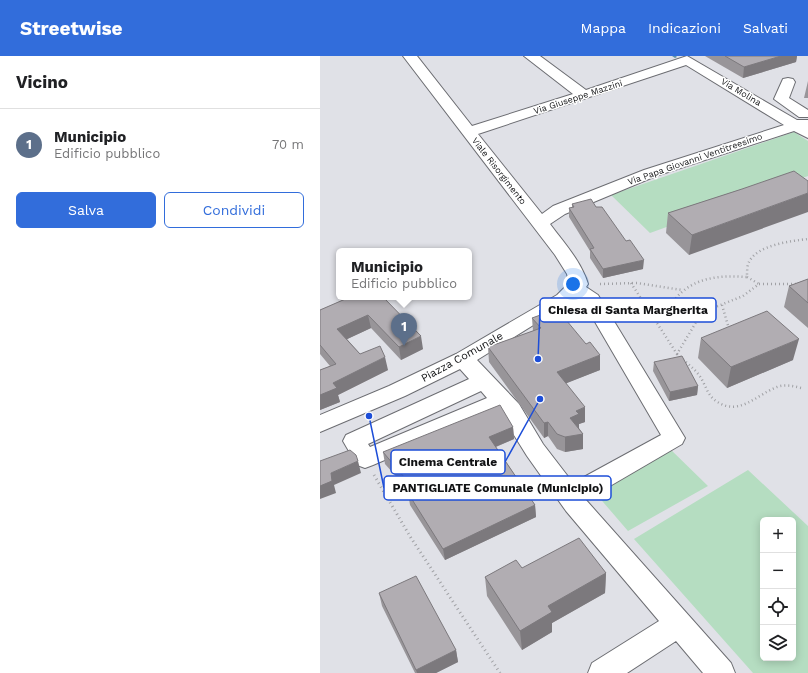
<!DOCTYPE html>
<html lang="it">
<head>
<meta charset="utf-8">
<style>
	body { margin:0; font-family:"Work Sans",sans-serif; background:#f6f6f6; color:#202124 }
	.controls { position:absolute; right:12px; bottom:12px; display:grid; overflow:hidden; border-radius:6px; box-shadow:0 2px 10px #0003 }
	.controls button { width:36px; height:36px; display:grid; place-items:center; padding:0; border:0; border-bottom:1px solid #e0e0e0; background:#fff; color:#202124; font:20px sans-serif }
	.you { position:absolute; left:253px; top:228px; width:14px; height:14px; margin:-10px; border:3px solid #fff; border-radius:50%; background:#1a73e8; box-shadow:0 0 0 6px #1a73e833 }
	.badge { display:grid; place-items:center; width:26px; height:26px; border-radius:50%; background:#326ddb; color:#fff; font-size:13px; font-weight:700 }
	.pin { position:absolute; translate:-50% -33px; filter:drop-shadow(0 1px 2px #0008) }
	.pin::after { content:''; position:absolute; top:21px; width:14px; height:12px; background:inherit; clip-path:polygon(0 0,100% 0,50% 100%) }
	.popup { position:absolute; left:16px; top:192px; width:136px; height:52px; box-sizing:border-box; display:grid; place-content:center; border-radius:6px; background:#fff; filter:drop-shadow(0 1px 3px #0005); font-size:13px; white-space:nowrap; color:#757577 }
	.popup b { font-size:15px; color:#202124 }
	.popup::after { content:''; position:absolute; left:50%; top:100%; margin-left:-8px; border:8px solid transparent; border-top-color:#fff }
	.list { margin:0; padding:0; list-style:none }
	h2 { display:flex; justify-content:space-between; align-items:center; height:52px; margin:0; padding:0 16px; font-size:17px }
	h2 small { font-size:13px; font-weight:400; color:#757577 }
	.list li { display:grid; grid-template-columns:26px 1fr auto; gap:12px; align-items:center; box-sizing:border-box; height:72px; padding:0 16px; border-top:1px solid #e0e0e0 }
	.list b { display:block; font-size:15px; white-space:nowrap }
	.list p { margin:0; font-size:13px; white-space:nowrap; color:#757577 }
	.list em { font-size:13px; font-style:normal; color:#757577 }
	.actions { display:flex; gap:8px; padding:12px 16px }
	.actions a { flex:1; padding:9px 0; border:1px solid #326ddb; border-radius:6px; text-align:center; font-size:14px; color:#326ddb }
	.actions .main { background:#326ddb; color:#fff }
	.icon { flex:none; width:22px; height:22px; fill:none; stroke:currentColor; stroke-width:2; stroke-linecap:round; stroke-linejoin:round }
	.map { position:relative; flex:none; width:488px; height:617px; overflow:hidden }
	header { display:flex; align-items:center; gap:24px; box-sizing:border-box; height:56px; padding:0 20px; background:#326ddb; color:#fff }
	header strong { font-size:19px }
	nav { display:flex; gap:22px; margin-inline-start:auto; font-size:14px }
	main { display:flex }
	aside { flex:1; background:#fff }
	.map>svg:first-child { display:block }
</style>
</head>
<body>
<header>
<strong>Streetwise</strong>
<nav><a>Mappa</a><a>Indicazioni</a><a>Salvati</a></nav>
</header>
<main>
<aside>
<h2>Vicino<small></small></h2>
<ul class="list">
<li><span class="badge" style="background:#5c6f8a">1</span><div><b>Municipio</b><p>Edificio pubblico</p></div><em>70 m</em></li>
</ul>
<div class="actions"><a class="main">Salva</a><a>Condividi</a></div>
</aside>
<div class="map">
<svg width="488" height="617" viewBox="0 0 488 617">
	<rect width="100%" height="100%" fill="#e0e1e7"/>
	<!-- green -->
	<path fill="#b5ddc1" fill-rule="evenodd" d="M474,76l14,9v35l-158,57 -39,-38z
		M348,391l40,39 -80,45 -37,-43z
		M428,414l60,56v147h-55l-119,-134zM443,464h30v138h-30z"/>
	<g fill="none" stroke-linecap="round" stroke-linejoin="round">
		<!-- stream -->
		<path fill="#5f93a4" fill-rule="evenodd" d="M352,0h4l1,1 -2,1z"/>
		<!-- minor casing -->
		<g stroke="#6c6d72" stroke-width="2">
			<path id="minor" d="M83,0h14l55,70 101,-32 -49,-38h16l46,34 101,-34 110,64h11v18l-14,-7 -138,45 -91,38 -15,10c14,19 31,37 38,60l-2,3 12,8 87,143 -3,6 -96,56 145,163 4,10h-32l-27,-32 -49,32h-39l4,-10 67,-42 -93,-110 -39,-55 -28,-45 -126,54 -8,3 -8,-3 -14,-24 3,-6 123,-56 -9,-10 -55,27 -85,36v-17l69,-29 67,-32 101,-59 12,-12 -2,-9 -12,-19zM366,9l98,60 -140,45 -91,36 -11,8 -64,-80zM257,242l7,5 77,132 -88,48 -30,-39 -24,-40 -42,-44zM161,335l6,7 -117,49 -2,-3z
				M468,22l5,1 2,3 -6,16 19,12v7h-9l-25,-18 9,-20z"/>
		</g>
		<!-- path-far1 -->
		<path stroke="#a0a1a5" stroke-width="2.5" stroke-dasharray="1 3" stroke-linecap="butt" d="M427,221l12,7
			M311,227l46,71 21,-35 10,-8
			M280,228l37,-1 45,7
			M480,228h-41l-16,12 -35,14 -13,1 -15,-5 -4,-8c18,-21 45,-23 71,-21 0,-5 0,-11 2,-15 8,-17 42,-21 59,-23
			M402,249l7,24
			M357,298c7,7 16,13 22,21 6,8 8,20 17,26 23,16 40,-6 61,-14 8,-3 16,-1 24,1"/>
		<!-- path -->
		<path stroke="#a0a1a5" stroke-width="3" stroke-dasharray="1 3.5" stroke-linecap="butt" d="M54,419l37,63 89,135"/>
		<!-- minor -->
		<use href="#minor" fill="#fff" fill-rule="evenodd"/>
	</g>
	<!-- wall -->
	<path fill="#989599" d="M385,0h92l-1,6 -53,16z
		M488,25v17h-4z
		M422,133l-53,66 -23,-22 2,-20z
		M252,148l24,3 47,62 -40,9 -13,-20v-7l-21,-34v-9h3z
		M488,223v49l-24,-21 5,-21z
		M30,241l73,52 -22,11 -30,-32 -24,11 13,15 28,16 -50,25 2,7 -20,8v-40l10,-4 -10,-12v-44z
		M212,262l68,52 -34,13 19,39 -6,2v4l4,6v15l-18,3 -8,-3 -9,-13 -4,2 -55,-76 -1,-15 45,-16z
		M381,282l92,22 -66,28 -29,-30z
		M334,306l44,24 -1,9 -28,6 -16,-30z
		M193,371l1,12 -18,8 39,58 1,12 -91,43 -35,-55 -2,-12 2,-1 -25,-28 -2,-12z
		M202,512l84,5 -1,20 -53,30v9l-30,18 -35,-54 -2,-19z
		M59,537l77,57 2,12 -22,11h-21l-33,-67z"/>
	<!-- shaded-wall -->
	<path fill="#7c797d" d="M461,0h16l-1,6 -53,16 1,-11z
		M488,137v19l-119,43 3,-20z
		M324,204l-1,9 -40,9v-9z
		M48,259l3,13 -30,14 -4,-13z
		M101,280l2,13 -22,11 -2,-13z
		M479,283l-6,21 -66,28 4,-21z
		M280,299v15l-43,17v-15z
		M65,301l3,13 -50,25 2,7 -20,8v-15l13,-12z
		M378,330l-1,9 -28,6 1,-9z
		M265,351v15l-6,2v5l-9,-11 6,-7z
		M228,366v14l-4,2v-15z
		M193,371l1,12 -24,10 -1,-12z
		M263,378v15l-18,3v-15z
		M38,405l3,12 -27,12 2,8 -16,6v-13l11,-13z
		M215,449l1,12 -91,43 -2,-11z
		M286,517l-1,20 -53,30v9l-30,18 -2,-19 28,-25z
		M136,594l2,12 -22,11h-19l-1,-3z"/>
	<!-- building -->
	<path fill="#b1adb2" stroke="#7c797d" d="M405,0h56l-37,11z
		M474,115l14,10v12l-116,42 -24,-22 74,-24z
		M271,143l5,8h6l24,34 4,-1 14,20 -41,9 -13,-20 4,-1 -25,-40 5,-1 -2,-3z
		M488,223v24l-19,-17z
		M30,241h33l38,39 -22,11 -31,-32 -31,14 23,25 20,-8 5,11 -52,26 4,5 -17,7v-25l16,-6 -16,-19v-35z
		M237,253l29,35 4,-2 10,13 -43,17 28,35 -9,4 3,3 -9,4 13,16 -18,3 -8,-3 -9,-12 -4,1 -56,-76 53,-19 -9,-10z
		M447,255l32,28 -68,28 -30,-29z
		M362,300l16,30 -28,6 -16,-30z
		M180,349l13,22 -24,10 46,68 -92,44 -35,-56 7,-3 -32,-38z
		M30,394l6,5 2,6 -27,12 1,8 -12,5v-25z
		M259,482l27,35 -58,33 4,6 -32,19 -35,-54 31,-17 6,8z
		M96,520l40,74 -40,20 -37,-77z"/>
	<g text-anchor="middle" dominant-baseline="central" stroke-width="3" stroke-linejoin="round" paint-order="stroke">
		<!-- far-street labels -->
		<g font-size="9" fill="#111214" stroke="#fff">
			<text transform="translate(421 36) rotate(31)">Via Molina</text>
			<text transform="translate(258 41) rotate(-18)">Via Giuseppe Mazzini</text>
			<text transform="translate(375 103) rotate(-19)">Via Papa Giovanni Ventitreesimo</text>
			<text transform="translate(179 115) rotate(52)">Viale Risorgimento</text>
		</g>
		<!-- street labels -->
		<g font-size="11" fill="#111214" stroke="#fff">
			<text transform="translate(142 301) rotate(-29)">Piazza Comunale</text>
		</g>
	</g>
	<!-- callouts -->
	<path fill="none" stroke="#1d4ed8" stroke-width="1.5" d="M218 303L220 254M220 343L185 406M49 360L64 432"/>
	<g fill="#1d4ed8" stroke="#fff" stroke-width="1.5">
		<circle cx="218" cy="303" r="4"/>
		<circle cx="220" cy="343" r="4"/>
		<circle cx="49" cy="360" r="4"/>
	</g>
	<g fill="#fff" stroke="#1d4ed8" stroke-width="1.5">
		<rect x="220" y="242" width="176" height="24" rx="4"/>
		<rect x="71" y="394" width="114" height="24" rx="4"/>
		<rect x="64" y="420" width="227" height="24" rx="4"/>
	</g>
	<g font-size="12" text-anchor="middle" font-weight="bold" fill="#111214">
		<text x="308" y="258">Chiesa di Santa Margherita</text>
		<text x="128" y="410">Cinema Centrale</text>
		<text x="178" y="436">PANTIGLIATE Comunale (Municipio)</text>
	</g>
</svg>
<div class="controls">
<button>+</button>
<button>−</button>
<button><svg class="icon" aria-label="locate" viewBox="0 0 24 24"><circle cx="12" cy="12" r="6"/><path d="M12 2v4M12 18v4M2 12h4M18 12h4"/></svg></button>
<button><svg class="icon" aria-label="layers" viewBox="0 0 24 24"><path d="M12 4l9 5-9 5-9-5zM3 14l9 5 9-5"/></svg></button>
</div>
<div class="you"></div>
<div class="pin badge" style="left:84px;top:290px;background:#5c6f8a">1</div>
<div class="popup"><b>Municipio</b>Edificio pubblico</div>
</div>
</main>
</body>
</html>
